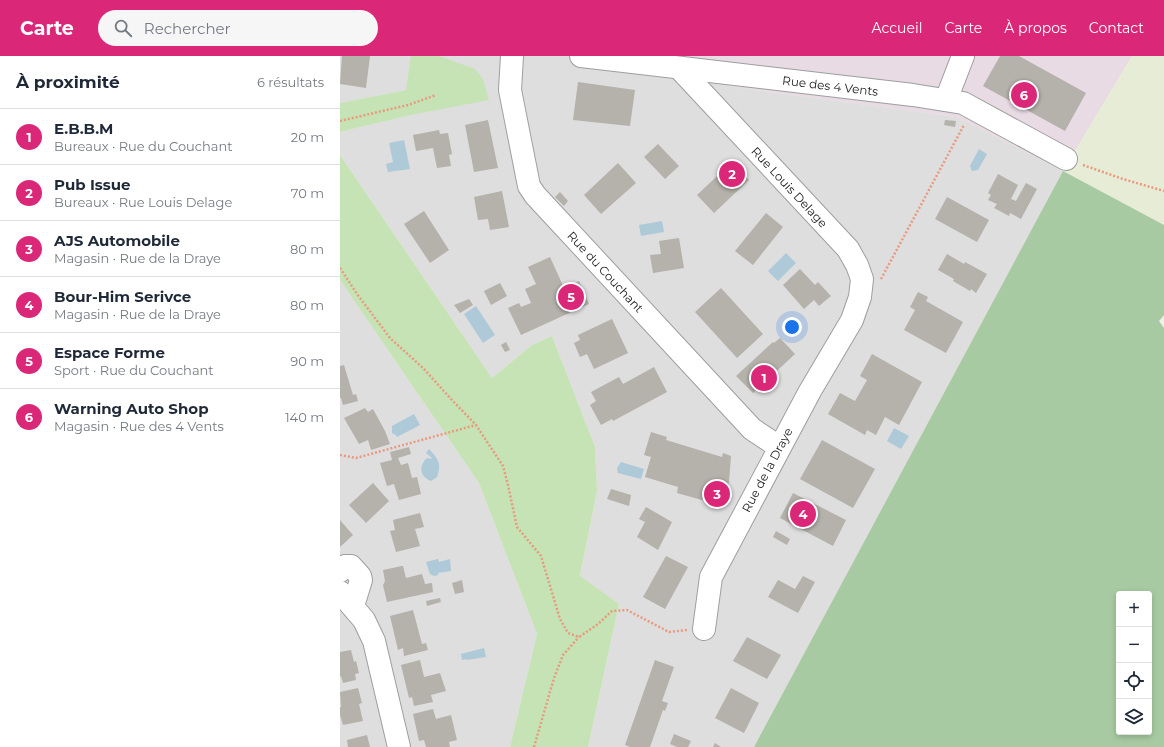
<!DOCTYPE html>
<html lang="fr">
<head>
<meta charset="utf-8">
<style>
	body { margin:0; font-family:Montserrat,sans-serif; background:#f6f6f7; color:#1f2937 }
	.controls { position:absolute; right:12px; bottom:12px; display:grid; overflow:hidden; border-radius:4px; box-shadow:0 2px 6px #0003 }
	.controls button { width:36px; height:36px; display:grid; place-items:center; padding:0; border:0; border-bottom:1px solid #e0e1e3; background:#fff; color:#1f2937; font:20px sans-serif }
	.you { position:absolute; left:452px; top:271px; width:14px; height:14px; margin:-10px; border:3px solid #fff; border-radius:50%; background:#1a73e8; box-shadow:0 0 0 6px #1a73e833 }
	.badge { display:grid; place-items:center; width:26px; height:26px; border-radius:50%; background:#db2777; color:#fff; font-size:13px; font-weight:700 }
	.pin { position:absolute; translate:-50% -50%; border:2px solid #fff; box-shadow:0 1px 4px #0006 }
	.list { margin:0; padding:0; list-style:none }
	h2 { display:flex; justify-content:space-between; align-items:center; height:52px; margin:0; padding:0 16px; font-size:17px }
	h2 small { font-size:13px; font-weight:400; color:#747a83 }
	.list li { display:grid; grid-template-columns:26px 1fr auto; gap:12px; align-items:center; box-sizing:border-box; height:56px; padding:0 16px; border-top:1px solid #e0e1e3 }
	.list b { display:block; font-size:15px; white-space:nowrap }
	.list p { margin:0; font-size:13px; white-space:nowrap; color:#747a83 }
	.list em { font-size:13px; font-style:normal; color:#747a83 }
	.icon { flex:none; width:22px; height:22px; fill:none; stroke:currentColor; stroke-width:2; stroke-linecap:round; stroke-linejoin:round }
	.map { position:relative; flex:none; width:824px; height:691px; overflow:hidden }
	header { display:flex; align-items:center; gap:24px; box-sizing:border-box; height:56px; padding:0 20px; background:#db2777; color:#fff }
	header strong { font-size:19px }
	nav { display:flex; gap:22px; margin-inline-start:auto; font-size:14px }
	.search { width:280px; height:36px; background:#f6f6f7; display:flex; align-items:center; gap:10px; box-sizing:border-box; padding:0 14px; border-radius:22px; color:#747a83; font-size:15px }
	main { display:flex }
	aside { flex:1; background:#fff }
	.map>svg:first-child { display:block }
</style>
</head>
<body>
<header>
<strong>Carte</strong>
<div class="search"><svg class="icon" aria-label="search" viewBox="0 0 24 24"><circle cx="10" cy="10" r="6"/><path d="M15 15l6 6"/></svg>Rechercher</div>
<nav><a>Accueil</a><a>Carte</a><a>À propos</a><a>Contact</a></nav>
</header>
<main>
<aside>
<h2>À proximité<small>6 résultats</small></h2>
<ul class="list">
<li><span class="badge">1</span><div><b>E.B.B.M</b><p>Bureaux · Rue du Couchant</p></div><em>20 m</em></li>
<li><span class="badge">2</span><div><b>Pub Issue</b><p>Bureaux · Rue Louis Delage</p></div><em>70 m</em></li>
<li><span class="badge">3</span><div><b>AJS Automobile</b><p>Magasin · Rue de la Draye</p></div><em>80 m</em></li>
<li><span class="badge">4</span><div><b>Bour-Him Serivce</b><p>Magasin · Rue de la Draye</p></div><em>80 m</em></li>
<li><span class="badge">5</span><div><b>Espace Forme</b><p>Sport · Rue du Couchant</p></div><em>90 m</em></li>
<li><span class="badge">6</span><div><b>Warning Auto Shop</b><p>Magasin · Rue des 4 Vents</p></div><em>140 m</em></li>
</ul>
</aside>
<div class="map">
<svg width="824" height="691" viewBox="0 0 824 691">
	<rect width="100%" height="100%" fill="#f0eee8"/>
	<!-- residential -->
	<path fill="#dedede" d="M0,0h238v7l184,28 195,26 106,54 -309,576h-166l31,-143 -39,-27 17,-86 -2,-44 -43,-111 -20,9 -40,33 -152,-223v-23l71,-17 -5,-25 -66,13z
		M0,224l139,203 58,151 -27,113h-170z"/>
	<!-- industrial -->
	<path fill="#e8dbe4" d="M238,0h554l-69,115 -106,-54 -195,-26 -185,-28z"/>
	<!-- farmland -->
	<path fill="#e7ecd6" d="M792,0h32v169l-101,-54z"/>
	<!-- grass -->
	<path fill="#c5e3b5" d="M71,0h28l36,13 8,10 6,21 -78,15 -71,17v-29l66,-13z
		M0,99l152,223 40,-33 20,-9 43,111 2,44 -17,85 39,28 -31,143h-78l27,-113 -58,-151 -139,-203z"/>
	<!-- forest -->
	<path fill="#a8caa2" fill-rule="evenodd" d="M723,115l101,54v90l-5,6 5,7v419h-410zM779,538h30v138h-30z"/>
	<!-- water -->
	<path fill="#aec9d8" d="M64,84l6,29 -22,3 -2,-8 7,-2 -4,-19z
		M639,93l8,5 -9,16 -6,1 -2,-5z
		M322,165l2,11 -23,4 -2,-11z
		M446,197l10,10 -18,18 -10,-10z
		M136,250l19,29 -12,8 -19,-29z
		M74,358l6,11 -23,12 -1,-2 -4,-2v-7z
		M554,372l15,8 -8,13 -14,-8z
		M89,393c9,10 13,14 8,28l-6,4c-11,-4 -13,-15 -4,-23l4,1 1,-1 -6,-5z
		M281,406l23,7 -3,10 -23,-6 -1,-5z
		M98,503l1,3 11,-3 1,12 -13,2v2l-4,1 -4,-2 -4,-12z
		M144,592l2,9 -19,3v-1l-5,1 -1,-6z"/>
	<!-- building -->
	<path fill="#b5b1ab" d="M2,0h28l-4,32 -26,-4z
		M660,0h19l67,37 -21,38 -82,-45z
		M238,26l57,8 -5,36 -57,-6z
		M148,64l10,48 -24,4 -9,-47z
		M605,64l11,1 -1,6 -11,-2z
		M99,74l1,4 8,-1 4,21 -3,1 2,11 -14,2 -4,-20 -17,3 -3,-16z
		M318,88l21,22 -14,13 -21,-22z
		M392,106l17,18 -35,33 -17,-18z
		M278,107l18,20 -35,31 -17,-19z
		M658,118l20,11 -7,14 5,2 10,-18 11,6 -16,30 -11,-6 -1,3 -15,-8 3,-4 -9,-4 3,-5 -3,-2z
		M162,135l7,36 -19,3 -2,-11 -10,1 -4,-23z
		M220,136l8,9 -4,5 -9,-9z
		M607,141l42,23 -12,22 -42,-23z
		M84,155l25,39 -19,13 -26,-39z
		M426,157l17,14 -30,38 -18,-14z
		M339,182l5,30 -31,5 -3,-18 11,-1 -2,-13z
		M607,198l17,10 1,-2 22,12 -11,19 -5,-4 -1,2 -17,-10 1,-2 -16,-9z
		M210,201l14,31 15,-7 10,23 -68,31 -13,-27 11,-5 2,4 10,-4 -6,-14 11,-5 -8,-17z
		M460,213l15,16 3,-3 13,14 -12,10 -5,-6 -10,9 -21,-24z
		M160,227l7,13 -16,9 -7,-14z
		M381,232l42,46 -26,24 -42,-46z
		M578,236l10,5 -2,4 37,21 -17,31 -42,-23 11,-20 -5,-3z
		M129,243l4,6 -13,8 -6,-8z
		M272,263l16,34 -34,16 -7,-15 -7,3 -6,-14 6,-3 -2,-5z
		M440,282l15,16 -42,39 -17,-17 37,-34 1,1z
		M166,286l4,8 -5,2 -4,-7z
		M532,298l50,28 -23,43 -14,-8 -9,18 -9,-5 -2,5 -37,-21 12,-21 15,8 12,-21 -7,-4z
		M4,309l9,30 3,-1 2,7 -15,4 -2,-7h-1v-32z
		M314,311l13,25 -54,29 -1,-2 -11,6 -11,-20 6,-4 -5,-9 28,-15 4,7z
		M25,352l3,4 5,-3 12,22 5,13 -19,6 -3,-10 -9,4 -15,-26z
		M311,376l16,5 -1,3 56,17 1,-4 8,3 -2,26 -6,24 -46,-13 1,-6 -33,-10 6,-20 -7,-2z
		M482,384l53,29 -22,39 -53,-29z
		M69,391l2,7 -13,4 3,7 7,-2 4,15 5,-1 4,17 -22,6 -5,-16 -7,2 -7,-23 12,-3 -2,-8z
		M33,427l16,18 -23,22 -17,-18z
		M271,433l20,6 -2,11 -22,-7z
		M453,437l53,27 -13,26 -53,-28z
		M306,451l26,15 -14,28 -21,-13 8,-15 -6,-3z
		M80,457l4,14 -9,2 5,17 -24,6 -6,-21 5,-1 -2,-10z
		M0,464l13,15 -13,12z
		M436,475l14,8 -3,6 -14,-8z
		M326,500l22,11 -23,42 -22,-12z
		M62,510h1l3,12 16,-4 3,10 7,-1 1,9 -46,10 -4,-17 2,-4 -2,-11z
		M463,520l12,6 -17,31 -30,-16 10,-17 17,9z
		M122,524l2,12 -9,2 -3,-11z
		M100,542l1,4 -14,4 -1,-5z
		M73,554l9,34 4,-1 2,7 -24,6 -1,-8 -5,2 -8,-34z
		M407,581l34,18 -14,24 -34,-18z
		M11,594l3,12 2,-1 3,12 -4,1 1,6 -13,3 -2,-7 -1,1v-25z
		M80,604l4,17 16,-4 6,18 -15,4 2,7 -19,4 -2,-9 -3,1 -8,-33z
		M315,604l19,7 -12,34 6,2 -3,8 -2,-1 -13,37h-20l-5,-2z
		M18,632l4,15 -3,1 4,17 -20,4 -3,-10v-8h1l-1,-15z
		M391,632l28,15 -15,30 -29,-15z
		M93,653l3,10 15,-4 6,25 -8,2 1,5h-24l-2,-7 -5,1 -6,-27z
		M334,678l17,7 -3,6h-11l-7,-3z
		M27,679l3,12h-22l-1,-7z
		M375,687l6,4h-8z"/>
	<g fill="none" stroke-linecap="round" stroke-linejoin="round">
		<!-- minor casing -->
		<g stroke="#9e9e9e" stroke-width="24">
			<g id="minor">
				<path id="s1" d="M172,0l-2,34 19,96 6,9 217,234 27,18"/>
				<path id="s2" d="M241,0l332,39 50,8 103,56"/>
				<path id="s3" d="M340,13l168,180 9,16 5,14 -2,18 -8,23 -42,71 -99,186 -7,52"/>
				<path d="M606,44l17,-44"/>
				<path d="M0,515l5,-5h6l9,10 1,4 -8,26"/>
				<path d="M0,536l24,28 10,21 25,106"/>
			</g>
		</g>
		<!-- path -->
		<path stroke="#ea997f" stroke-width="2.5" stroke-dasharray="2 2" stroke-linecap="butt" d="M0,65l68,-16 28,-10
			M743,109l40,14 41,12
			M0,212l17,26 33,44 33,30 28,31 25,26 27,41 5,19 9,42 24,29 19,63 8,14 11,4 19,-13 14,-13 15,-1 42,22 18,-2
			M541,223l83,-154
			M0,399l16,3 120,-33
			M194,691l20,-69 9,-23 16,-18"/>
		<!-- minor -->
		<use href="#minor" stroke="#fff" stroke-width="22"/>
	</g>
	<g text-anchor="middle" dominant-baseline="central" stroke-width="3.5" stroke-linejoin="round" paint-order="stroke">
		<!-- street labels -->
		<g font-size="12" fill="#212121" stroke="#fff">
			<text stroke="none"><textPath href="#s2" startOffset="251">Rue des 4 Vents</textPath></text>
			<text stroke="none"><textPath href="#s3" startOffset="161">Rue Louis Delage</textPath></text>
			<text stroke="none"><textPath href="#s1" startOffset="247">Rue du Couchant</textPath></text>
			<text transform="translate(427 414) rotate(-62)">Rue de la Draye</text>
		</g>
	</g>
</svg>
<div class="controls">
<button>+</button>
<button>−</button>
<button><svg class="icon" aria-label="locate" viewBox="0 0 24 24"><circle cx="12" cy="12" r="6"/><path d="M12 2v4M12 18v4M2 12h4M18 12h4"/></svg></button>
<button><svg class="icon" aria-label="layers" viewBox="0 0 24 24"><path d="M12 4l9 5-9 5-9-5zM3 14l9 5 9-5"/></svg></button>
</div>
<div class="you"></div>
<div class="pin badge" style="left:424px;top:322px">1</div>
<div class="pin badge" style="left:392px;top:118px">2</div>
<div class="pin badge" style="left:377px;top:438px">3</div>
<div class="pin badge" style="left:463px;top:458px">4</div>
<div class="pin badge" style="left:231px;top:241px">5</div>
<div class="pin badge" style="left:684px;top:39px">6</div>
</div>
</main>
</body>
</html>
